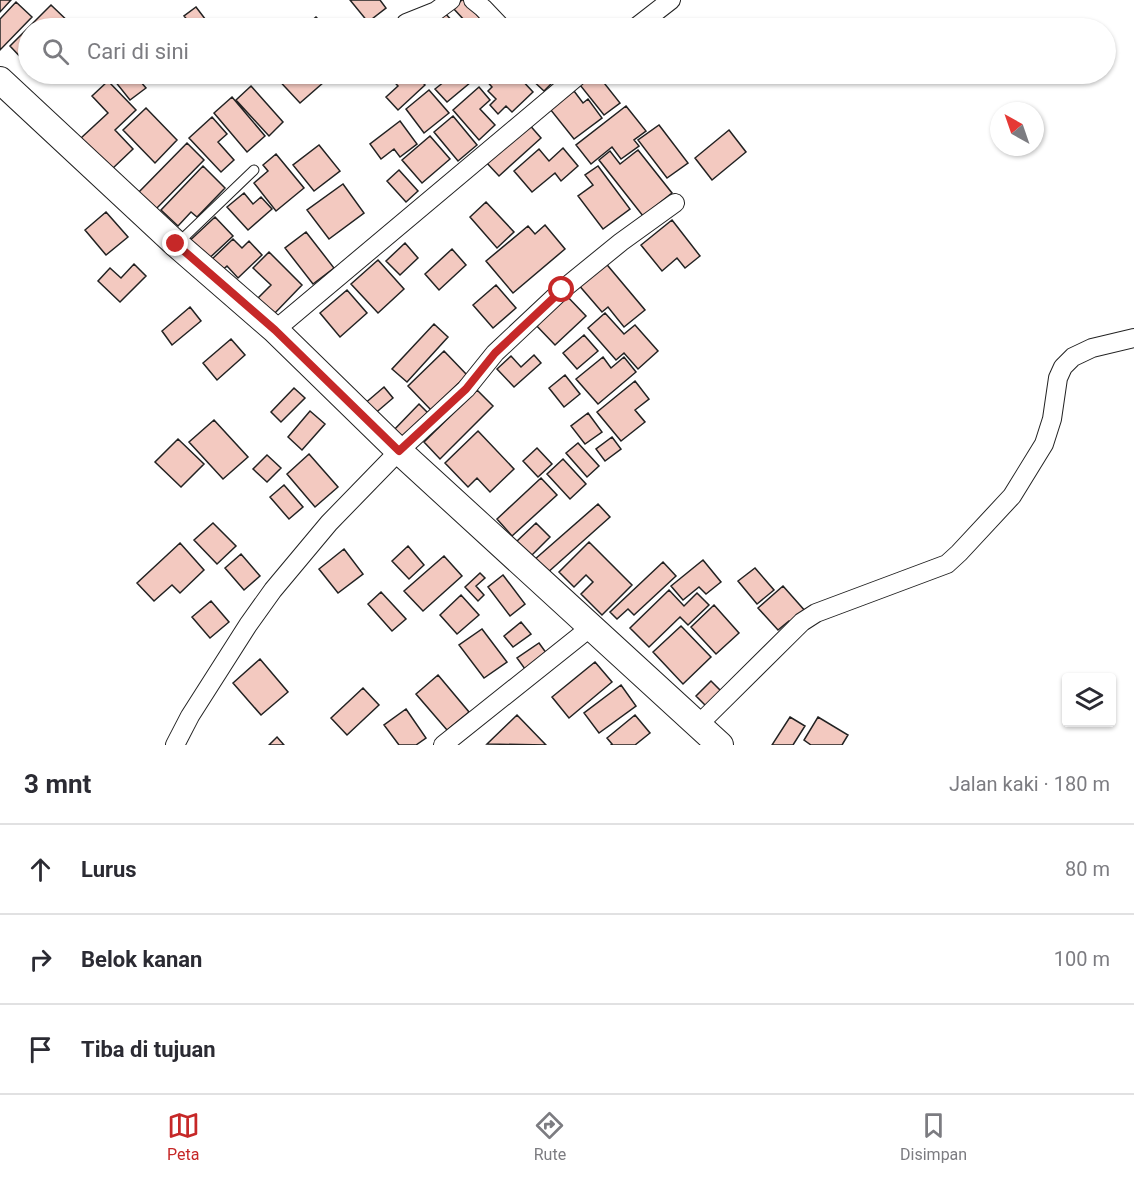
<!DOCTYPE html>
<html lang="id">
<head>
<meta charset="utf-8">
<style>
	body { margin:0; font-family:Roboto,sans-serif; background:#f2f2f3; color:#2b2b33 }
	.controls { position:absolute; right:18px; bottom:18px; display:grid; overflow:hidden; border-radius:6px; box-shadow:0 2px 4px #0004 }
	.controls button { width:54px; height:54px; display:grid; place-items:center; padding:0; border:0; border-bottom:2px solid #e1e1e2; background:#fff; color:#2b2b33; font:30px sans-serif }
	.compass { position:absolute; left:990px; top:102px; width:54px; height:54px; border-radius:50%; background:#fff; box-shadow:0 2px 4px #0004; rotate:320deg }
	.stop { position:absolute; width:18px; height:18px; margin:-14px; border:4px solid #c62828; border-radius:50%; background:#fff }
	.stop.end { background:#c62828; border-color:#fff; box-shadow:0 2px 6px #0008 }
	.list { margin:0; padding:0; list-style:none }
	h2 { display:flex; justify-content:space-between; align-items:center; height:78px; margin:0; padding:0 24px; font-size:26px }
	h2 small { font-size:20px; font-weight:400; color:#7c7c81 }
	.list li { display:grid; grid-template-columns:39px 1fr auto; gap:18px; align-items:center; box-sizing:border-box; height:90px; padding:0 24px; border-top:2px solid #e1e1e2 }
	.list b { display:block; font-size:22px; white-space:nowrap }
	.list em { font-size:20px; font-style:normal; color:#7c7c81 }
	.icon { flex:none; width:33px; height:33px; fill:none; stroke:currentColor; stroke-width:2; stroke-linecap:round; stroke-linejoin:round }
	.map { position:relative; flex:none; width:1134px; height:745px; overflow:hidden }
	.search { position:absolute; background:#fff; box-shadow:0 2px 4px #0004; left:18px; right:18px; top:18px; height:66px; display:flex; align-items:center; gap:15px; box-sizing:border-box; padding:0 21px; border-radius:33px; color:#7c7c81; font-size:22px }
	.sheet { height:348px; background:#fff }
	nav { display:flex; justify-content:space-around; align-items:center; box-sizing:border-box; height:84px; border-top:2px solid #e1e1e2; background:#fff; font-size:16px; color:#7c7c81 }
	nav a { display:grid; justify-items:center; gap:3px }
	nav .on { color:#c62828 }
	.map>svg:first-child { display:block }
</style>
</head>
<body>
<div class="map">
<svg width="1134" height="745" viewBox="0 0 1134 745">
	<rect width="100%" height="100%" fill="#fff"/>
	<!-- building -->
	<path fill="#f3c9c0" stroke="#222" stroke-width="1.5" d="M0,0h11l-11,12z
		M350,0h30l6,8 -18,14z
		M462,0h2l22,25 -4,3h-26l9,-7 -12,-13z
		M16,2l16,15 -32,33v-31z
		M51,5l24,23h-47v37l-18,-19z
		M196,7l16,21h-18l-10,-12z
		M443,11l12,13 -5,4h-41l5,-4 3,4 13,-12z
		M316,17l11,11h-24z
		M123,74h11l12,14 -16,12 -16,-20z
		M273,74h58l1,1 -32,28z
		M387,74h28l10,11 -27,25 -12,-13 12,-11z
		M454,74h19l4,3 -30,25 -12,-13z
		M491,74h34l-5,4 13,14 -21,20 -6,-6 -8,8 -8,-9 6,-6 -8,-8 4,-4 -7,-8z
		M532,74h29l-17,17 -15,-14z
		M595,74h2l23,29 -16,12 -24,-30z
		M108,81l28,29 -21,20 18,19 -22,21 -30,-32 27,-25 -16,-17z
		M251,86l32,36 -14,14 -33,-36z
		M479,87l11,13 -10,9 15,16 -16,15 -26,-30z
		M429,90l20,23 -25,20 -18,-24z
		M574,91l9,12 5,-4 14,19 -28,21 -24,-30z
		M232,97l33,39 -18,16 -33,-39z
		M626,106l20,25 -12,9 5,6 -18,13 -9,-12 -21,17 -15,-19z
		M146,108l31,32 -22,23 -32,-33z
		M453,116l24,29 -19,16 -24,-29z
		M212,117l15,17 -9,8 16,18 -13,12 -32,-34z
		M400,121l17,23 -17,13 -6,-8 -13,10 -11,-15z
		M527,122l14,16 -42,38 -14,-15z
		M659,125l29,38 -21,15 -29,-38z
		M729,130l17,22 -34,28 -17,-22z
		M430,136l20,23 -28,24 -20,-23z
		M187,143l17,17 -49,50 -17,-17z
		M319,145l21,26 -26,20 -21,-26z
		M563,148l15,18 -17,15 -6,-8 -23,19 -18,-21 25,-22 10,12z
		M638,150l34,43 -29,23 -44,-56 11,-9 10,13z
		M276,154l28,34 -28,23 -22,-28 14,-12 -5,-6z
		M203,166l22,22 -28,29 -6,-5 -13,14 -17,-16z
		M598,166l32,43 -27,20 -25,-33 15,-11 -8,-10z
		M399,170l19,21 -12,11 -19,-21z
		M343,184l21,29 -35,26 -22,-29z
		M244,193l9,11 8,-7 11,12 -24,21 -21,-23z
		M486,202l28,30 -17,16 -27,-31z
		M106,212l22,25 -22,18 -21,-25z
		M215,217l18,19 -31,29 -18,-19z
		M672,220l28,36 -15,12 -8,-10 -15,13 -21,-26z
		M545,225l20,24 -52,44 -27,-32 42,-35 7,8z
		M306,232l28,36 -21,16 -28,-36z
		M233,239l9,9 7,-7 13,14 -24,23 -11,-12 -7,6 -11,-10z
		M405,243l13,15 -18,17 -14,-14z
		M452,249l14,16 -27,25 -14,-16z
		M269,252l33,33 -28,29 -16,-16 13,-13 -18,-17z
		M378,260l26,29 -26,24 -27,-29z
		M603,260l42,50 -21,17 -16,-20 -6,5 -25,-29z
		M134,264l12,12 -26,26 -22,-21 12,-13 11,10z
		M496,285l20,23 -23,20 -20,-23z
		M347,290l20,23 -27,24 -20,-24z
		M564,293l22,23 -31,29 -22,-23z
		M190,307l11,14 -29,24 -10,-14z
		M605,313l19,21 11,-9 23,26 -20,18 -14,-16 -8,7 -28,-32z
		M434,324l14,13 -41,45 -15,-13z
		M584,335l14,16 -21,18 -14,-16z
		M231,339l14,16 -28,25 -14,-17z
		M444,351l23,24 -36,35 -23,-24z
		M534,355l7,8 -27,24 -17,-18 14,-13 10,11z
		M603,357l8,11 13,-11 12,15 -38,32 -22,-25z
		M565,375l15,19 -16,13 -15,-19z
		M635,381l14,18 -14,11 10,12 -24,19 -24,-29z
		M384,387l9,11 -21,18 -9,-11z
		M294,388l11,10 -24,24 -10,-10z
		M477,390l16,16 -53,53 -16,-17z
		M419,404l13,13 -28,28 -13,-12z
		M310,411l15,13 -23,26 -14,-13z
		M588,413l14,19 -17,12 -14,-18z
		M214,420l34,37 -25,22 -34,-37z
		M478,431l36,38 -24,23 -13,-14 -9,9 -23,-24z
		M612,437l9,12 -16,12 -9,-12z
		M178,439l26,25 -23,23 -26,-25z
		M578,443l21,23 -12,11 -21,-24z
		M537,448l15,16 -14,13 -15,-16z
		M309,454l29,33 -23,20 -28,-33z
		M267,455l14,13 -14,14 -14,-13z
		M563,459l23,25 -16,15 -23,-25z
		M541,478l16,17 -45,41 -15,-17z
		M284,485l19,22 -14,12 -19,-22z
		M598,504l12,13 -64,57 -12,-14z
		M213,523l23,23 -19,18 -23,-24z
		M536,523l14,14 -20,20 -14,-15z
		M589,542l43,43 -30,30 -21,-21 12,-12 -7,-7 -12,12 -15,-15z
		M180,543l24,27 -24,23 -8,-8 -18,16 -17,-18z
		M408,546l16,19 -15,14 -17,-18z
		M344,549l19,25 -25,19 -19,-24z
		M241,554l19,22 -16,14 -19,-22z
		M444,556l18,20 -39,35 -19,-20z
		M703,560l18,22 -15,12 -7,-7 -16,13 -12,-14z
		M663,562l13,14 -42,39 -6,-6 -11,10 -7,-7z
		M755,568l19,22 -17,14 -19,-23z
		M480,573l5,5 -9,8 8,9 -6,6 -13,-14z
		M503,575l22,29 -15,12 -22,-29z
		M783,586l23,26 -14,12 -3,-3 -11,9 -20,-22z
		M669,590l15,16 13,-13 12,12 -21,20 -8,-8 -31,30 -19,-19z
		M381,592l25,27 -14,12 -24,-27z
		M461,595l18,20 -22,19 -17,-19z
		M211,601l18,21 -19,16 -18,-21z
		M714,605l25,28 -23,21 -25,-27z
		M521,622l10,12 -18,13 -9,-11z
		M681,626l30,31 -28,27 -30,-32z
		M482,629l25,33 -23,16 -25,-33z
		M539,643l8,11 -22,15 -8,-11z
		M260,659l28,33 -27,23 -28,-32z
		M595,662l17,20 -43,36 -17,-21z
		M438,675l31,37 -22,18 -31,-36z
		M711,681l10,10 -15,15 -10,-10z
		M621,685l15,21 -37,27 -15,-20z
		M363,688l16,17 -32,30 -16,-17z
		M406,709l20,29 -10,7h-17l-15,-20z
		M517,715l29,30 -59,-1z
		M635,715l15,18 -15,12h-24l1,-1 -5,-6z
		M790,717l15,9 -12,19h-21z
		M818,717l30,18 -6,10h-31l-7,-5z
		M277,737l7,8h-15z"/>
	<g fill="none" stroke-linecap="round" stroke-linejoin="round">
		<!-- lane casing -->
		<g stroke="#222" stroke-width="11">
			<path id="lane" d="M178,243l76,-73"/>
		</g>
		<!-- street casing -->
		<g stroke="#222" stroke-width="20">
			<path id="street" d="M473,0l10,8 19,20
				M406,23l30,-12 15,-11
				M635,28l36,-28
				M275,330l305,-256
				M698,725l104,-103 14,-9 131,-49 12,-11 53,-57 32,-52 8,-25 6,-41 5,-11 10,-10 19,-9 42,-10
				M175,745l15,-29 58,-91 25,-35 56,-67 70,-72 67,-62 29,-36 67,-63 59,-48 54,-39
				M443,745l148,-118"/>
		</g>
		<!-- secondary casing -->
		<g stroke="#222" stroke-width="28">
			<path id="secondary" d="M0,80l176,164 99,86 124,121 321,294"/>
		</g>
		<!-- lane -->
		<use href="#lane" stroke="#fff" stroke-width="9"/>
		<!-- street -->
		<use href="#street" stroke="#fff" stroke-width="18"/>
		<!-- secondary -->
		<use href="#secondary" stroke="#fff" stroke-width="26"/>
	</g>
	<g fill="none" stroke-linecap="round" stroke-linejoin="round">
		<!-- route -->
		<path stroke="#c62828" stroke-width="8" d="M176,244l99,86 124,121 67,-62 29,-36 67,-63"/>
	</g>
</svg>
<div class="controls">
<button><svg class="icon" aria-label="layers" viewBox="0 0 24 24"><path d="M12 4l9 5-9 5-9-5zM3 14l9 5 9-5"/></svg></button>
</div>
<svg class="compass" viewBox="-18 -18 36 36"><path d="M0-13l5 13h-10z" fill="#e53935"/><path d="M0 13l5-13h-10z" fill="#7c7c81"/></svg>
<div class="stop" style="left:562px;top:290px"></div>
<div class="stop end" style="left:176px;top:244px"></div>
<div class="search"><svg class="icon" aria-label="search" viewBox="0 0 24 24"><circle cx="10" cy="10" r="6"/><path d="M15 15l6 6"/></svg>Cari di sini</div>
</div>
<section class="sheet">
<h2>3 mnt<small>Jalan kaki · 180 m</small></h2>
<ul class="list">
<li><svg class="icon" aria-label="ahead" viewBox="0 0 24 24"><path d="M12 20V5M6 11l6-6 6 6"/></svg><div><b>Lurus</b></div><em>80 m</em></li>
<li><svg class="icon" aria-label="right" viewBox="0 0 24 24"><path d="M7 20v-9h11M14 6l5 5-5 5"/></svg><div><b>Belok kanan</b></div><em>100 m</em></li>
<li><svg class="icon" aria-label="arrive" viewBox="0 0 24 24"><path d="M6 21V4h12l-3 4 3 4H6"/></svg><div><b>Tiba di tujuan</b></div></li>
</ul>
</section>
<nav>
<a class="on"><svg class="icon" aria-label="map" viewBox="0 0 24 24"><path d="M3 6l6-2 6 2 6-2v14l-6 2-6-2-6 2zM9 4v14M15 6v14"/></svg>Peta</a>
<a><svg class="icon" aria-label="directions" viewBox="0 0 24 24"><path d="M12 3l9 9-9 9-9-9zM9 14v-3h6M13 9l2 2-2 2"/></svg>Rute</a>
<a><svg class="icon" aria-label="saved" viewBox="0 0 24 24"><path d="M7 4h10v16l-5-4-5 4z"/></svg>Disimpan</a>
</nav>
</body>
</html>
